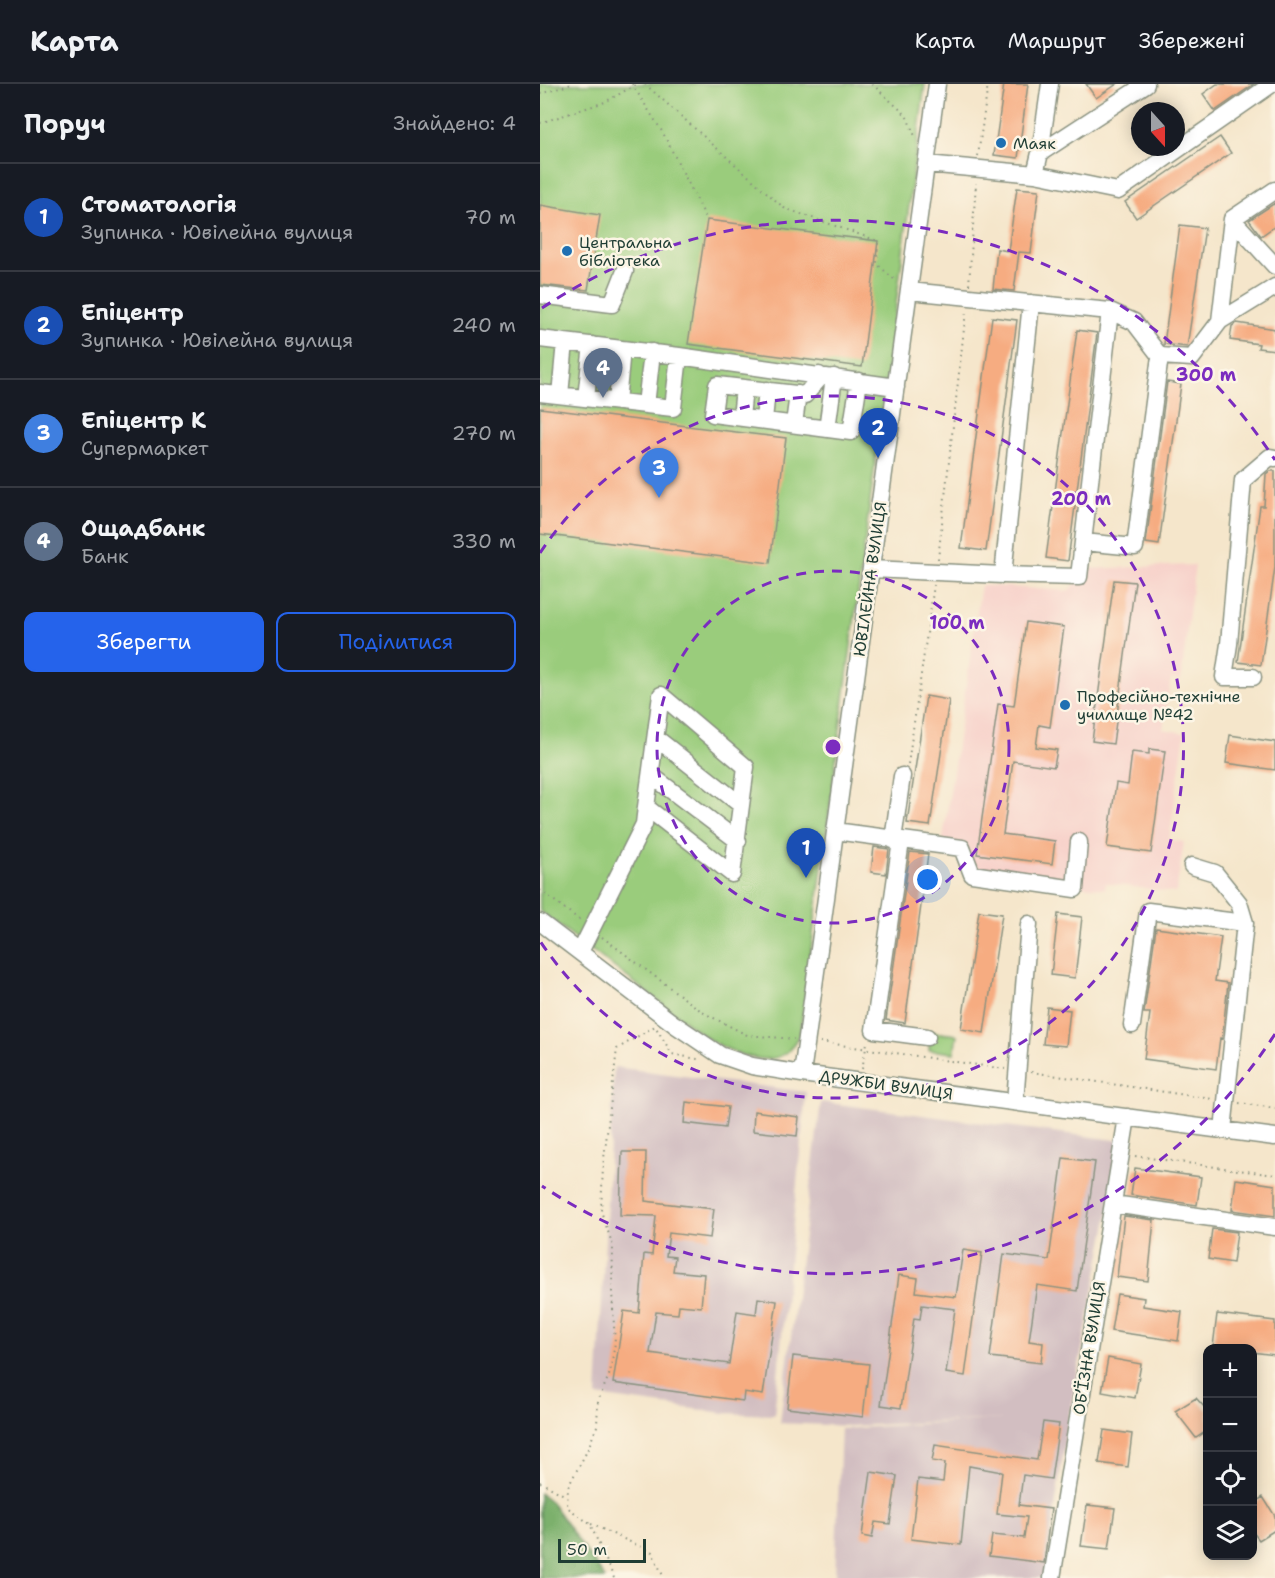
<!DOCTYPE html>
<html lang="uk">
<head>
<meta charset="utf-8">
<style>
	body { margin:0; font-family:"Shantell Sans",sans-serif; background:#242831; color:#f1f3f6 }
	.controls { position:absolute; right:18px; bottom:18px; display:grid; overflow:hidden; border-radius:12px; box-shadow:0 3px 15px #0003 }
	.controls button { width:54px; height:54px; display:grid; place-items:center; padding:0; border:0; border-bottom:2px solid #363941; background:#171b24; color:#f1f3f6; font:30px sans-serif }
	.compass { position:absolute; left:591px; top:18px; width:54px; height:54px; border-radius:50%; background:#171b24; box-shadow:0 3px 15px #0003; rotate:159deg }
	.scale { position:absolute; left:18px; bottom:15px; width:88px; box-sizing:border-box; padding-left:6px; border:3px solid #1f3d34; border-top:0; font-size:16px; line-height:21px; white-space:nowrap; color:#1f3d34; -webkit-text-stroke:4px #fcf5e5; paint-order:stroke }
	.you { position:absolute; left:388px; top:796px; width:21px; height:21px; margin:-15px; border:4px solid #fff; border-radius:50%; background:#1a73e8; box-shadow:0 0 0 9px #1a73e833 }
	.badge { display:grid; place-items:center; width:39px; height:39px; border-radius:50%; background:#2563eb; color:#fff; font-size:20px; font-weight:700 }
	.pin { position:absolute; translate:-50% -50px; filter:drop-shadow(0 2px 3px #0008) }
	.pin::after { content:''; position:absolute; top:32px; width:21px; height:18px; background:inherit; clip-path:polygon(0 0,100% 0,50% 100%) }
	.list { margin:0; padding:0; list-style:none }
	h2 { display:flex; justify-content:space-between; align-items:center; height:78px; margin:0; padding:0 24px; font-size:26px }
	h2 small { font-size:20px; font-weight:400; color:#9ea1a6 }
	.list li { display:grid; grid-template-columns:39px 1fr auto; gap:18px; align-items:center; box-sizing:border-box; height:108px; padding:0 24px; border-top:2px solid #363941 }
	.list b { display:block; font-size:22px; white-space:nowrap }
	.list p { margin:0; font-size:20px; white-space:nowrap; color:#9ea1a6 }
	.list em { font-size:20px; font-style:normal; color:#9ea1a6 }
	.actions { display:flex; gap:12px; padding:18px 24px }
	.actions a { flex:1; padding:14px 0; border:2px solid #2563eb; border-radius:12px; text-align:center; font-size:21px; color:#2563eb }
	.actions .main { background:#2563eb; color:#fff }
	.icon { flex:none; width:33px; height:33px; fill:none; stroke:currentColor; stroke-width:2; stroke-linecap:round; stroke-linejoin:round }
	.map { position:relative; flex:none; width:735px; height:1494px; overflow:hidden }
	header { display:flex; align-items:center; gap:36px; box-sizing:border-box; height:84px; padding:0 30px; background:#171b24; border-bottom:2px solid #363941 }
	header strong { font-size:28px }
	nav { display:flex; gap:33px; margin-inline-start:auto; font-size:21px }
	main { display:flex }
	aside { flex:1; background:#171b24 }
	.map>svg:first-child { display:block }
</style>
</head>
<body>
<header>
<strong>Карта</strong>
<nav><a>Карта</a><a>Маршрут</a><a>Збережені</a></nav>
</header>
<main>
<aside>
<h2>Поруч<small>Знайдено: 4</small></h2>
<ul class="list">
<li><span class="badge" style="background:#1a4fb4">1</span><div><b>Стоматологія</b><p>Зупинка · Ювілейна вулиця</p></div><em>70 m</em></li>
<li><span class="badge" style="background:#1a4fb4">2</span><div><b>Епіцентр</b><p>Зупинка · Ювілейна вулиця</p></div><em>240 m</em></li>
<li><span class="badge" style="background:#3f7fe0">3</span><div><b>Епіцентр К</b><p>Супермаркет</p></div><em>270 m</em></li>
<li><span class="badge" style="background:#5c6f8a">4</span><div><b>Ощадбанк</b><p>Банк</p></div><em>330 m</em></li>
</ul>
<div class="actions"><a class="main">Зберегти</a><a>Поділитися</a></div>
</aside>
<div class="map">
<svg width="735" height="1494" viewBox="0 0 735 1494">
	<rect width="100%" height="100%" fill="#fcf5e5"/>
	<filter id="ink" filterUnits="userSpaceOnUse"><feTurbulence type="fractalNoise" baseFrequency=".0167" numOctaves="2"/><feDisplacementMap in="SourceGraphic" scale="12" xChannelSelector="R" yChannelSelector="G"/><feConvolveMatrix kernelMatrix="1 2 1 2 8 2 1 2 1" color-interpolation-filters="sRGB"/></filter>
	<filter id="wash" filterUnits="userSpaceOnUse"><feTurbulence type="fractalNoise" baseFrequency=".008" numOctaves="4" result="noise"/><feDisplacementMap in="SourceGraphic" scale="24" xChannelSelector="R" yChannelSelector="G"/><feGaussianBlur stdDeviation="1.35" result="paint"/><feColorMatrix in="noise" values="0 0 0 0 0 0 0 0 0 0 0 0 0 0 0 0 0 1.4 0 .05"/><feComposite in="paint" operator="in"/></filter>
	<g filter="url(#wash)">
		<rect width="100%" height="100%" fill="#f5e6cb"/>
		<!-- built -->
		<path fill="#f7d0c9" d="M655,481l-14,115 -10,-1 -8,50 22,4 -16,107 15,2 -8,51 -70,-10 -1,6 -116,-15 -32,-21 -16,-1 40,-267 87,6 7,-6 8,-16z"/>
		<!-- industrial -->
		<path fill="#d2bec1" d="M74,983l192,25 -32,323 -50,-2 -127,-17z
			M281,1018l302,39 -54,275 -25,162h-209l6,-149 162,-10 -153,7 -70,-3z"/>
		<!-- green -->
		<path fill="#9acc7c" stroke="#5c8458" stroke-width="1.5" d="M0,0h385l-125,949c-4,7 -8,15 -14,20 -22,15 -56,-2 -76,-13l-170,-129z
			M391,948l26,3 -3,18 -25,-3z"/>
		<!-- forest -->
		<path fill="#7bb06c" stroke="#4d7650" stroke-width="1.5" d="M0,1409l11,9 54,76h-65z"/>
		<g id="blocks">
			<!-- building -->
			<path fill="#f6ac81" d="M464,0h24l-10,74 -24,-3z
				M546,0h31l-21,14z
				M677,0h37l-39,27 -12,-17z
				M680,53l11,16 -95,65 -11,-16z
				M477,104l22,2 -8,63 -12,-1 -5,39 -21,-2 4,-40 11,2z
				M735,119v23l-14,10 -12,-16z
				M0,121l60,10 -12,75 -48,-5z
				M167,136l171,21 -16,126 -174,-23z
				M640,141l25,3 -18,119 -23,-3z
				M452,233l25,3 -31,231 -25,-3z
				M697,239l38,6v21l-17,-2 1,-4 -29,-4 2,-14z
				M537,246l20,3 -29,228 -22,-3z
				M627,298l14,2 -22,161 -13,-2z
				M0,324l246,30 -16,125 -230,-29z
				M730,387h5v96l-14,98 -23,-3 22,-156h4l2,-32z
				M574,496l21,2 -22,162 -21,-3z
				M486,538l38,5 -14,100 -11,-2 -3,22 21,3 -3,17 -41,-6 -10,73 52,7 -3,23 -75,-10 21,-150 16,2z
				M386,612l23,4 -19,126 -23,-3z
				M690,651l45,7v28l-49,-7z
				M609,665l16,2 -14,102 -44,-6 9,-64 12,2 4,-33 17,2z
				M334,763l15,2 -3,25 -15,-2z
				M370,768l18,2 -23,169 -19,-3z
				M439,827l23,3 -18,119 -23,-4z
				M518,830l24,3 -7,61 -24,-3z
				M616,844l65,9 -6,44 13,2 -6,56 -2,-1 -4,31 -72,-10 6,-46h-6z
				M507,923l23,3 -4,36 -23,-2z
				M146,1018l42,5 -3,21 -41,-5z
				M214,1027l45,6 -2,19 -44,-5z
				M82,1068h24l-1,49 69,8 -4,29 -41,-5 -3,23 9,1 -2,14 31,3 -3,33 -22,-2 -1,9 -22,-2 -6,41 79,11 8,-53 19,3 2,-16 19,3 -14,94 -19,-3 -1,9 -130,-18 11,-72 15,2 5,-59 8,1 4,-39 -36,-1z
				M523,1074l32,4 -18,129 -40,-6 -8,56 14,2 -2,20 -51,-6 14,-103 45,6z
				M595,1084l66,9 -4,28 -66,-10z
				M696,1095l39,6v31l-43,-6z
				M584,1132l30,4 -6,61 -31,-4z
				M672,1145l25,3 -4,31 -25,-4z
				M423,1166l19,3 -17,123 -19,-3 9,-64 -33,-4 -2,14 -6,-1 -13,90 -20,-3 18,-130 19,3 -2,14 40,5z
				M577,1210l27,4 -1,8 39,6 -4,29 -67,-10z
				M677,1230l58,7v34l-23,-3v-4l-39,-1z
				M253,1272l76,8 -6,53 -76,-9z
				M568,1274l33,6 -6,34 -33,-6z
				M656,1314l12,13v19l-12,8 -21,-27z
				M503,1338l16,2 -8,55 -28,-4 -4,30 32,4 -7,54 -55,-7 3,-21 32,3 3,-21 -30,-3 5,-42 -33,-6 -8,79 -50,-6 7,-60 25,3 2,-19 -13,-2 3,-16 102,15z
				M564,1346l28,4 -4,33 -29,-4z
				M331,1388l26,4 -7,48 -15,-2 -3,16 -10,-2z
				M723,1413l12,19v14l-16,10 -7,-9v-27z
				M547,1421l28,3 -6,41 -28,-3z"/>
		</g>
	</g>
	<g filter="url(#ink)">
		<use href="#blocks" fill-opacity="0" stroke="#8a9280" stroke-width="1.5"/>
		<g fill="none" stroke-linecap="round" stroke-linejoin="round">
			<!-- minor casing -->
			<g stroke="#8a9280" stroke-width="19">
				<path id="minor" d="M500,69l10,-69
					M386,80l109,10 5,-21 106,-69
					M495,90l83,17 154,-107
					M735,106l-43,29 43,47
					M369,207l201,20
					M0,211l72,9 13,-33
					M680,237l12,-102
					M0,255l139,17 217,31
					M620,272l-25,191 -52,-5 27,-231 24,11 26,34 32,2 28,-37 55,-34
					M279,291v4l-14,16 -88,-10 -4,29 138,18 8,-51
					M0,309l133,15 6,-52
					M20,311l5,-53
					M46,314l6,-53
					M77,318l5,-53
					M106,321l6,-53
					M201,334l3,-30
					M224,336l3,-30
					M254,340l4,-30
					M287,345l7,-52
					M331,485l132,6 28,-272
					M463,491l76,2 4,-35
					M713,593h-29l5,-33 14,-164 27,-23 5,1
					M116,654l85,67
					M111,691l87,66
					M295,747l127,17 10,26 103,15 4,-47
					M353,756l9,-64
					M361,757l-27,189 53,7
					M652,782l23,7 24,30 6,20
					M0,838l134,102 46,31 32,11 50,8 473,63
					M40,868l64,-128 2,-17 15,-112 85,72 -14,107 -86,-67
					M592,941l16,-114 97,12 -22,207
					M262,990l135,-990
					M475,1018l14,-178
					M573,1120l162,23
					M512,1494l75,-461"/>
			</g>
			<!-- path -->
			<path stroke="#8a9280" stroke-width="2" stroke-dasharray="1.5 4.5" stroke-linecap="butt" d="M92,0l31,49 44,87
				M105,0l139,124 94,33 -1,23 20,18
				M332,0l34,31 9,21
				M0,10l32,-10
				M0,39l65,-21 32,-18
				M438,72l10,-72
				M429,201l7,-102
				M398,475l28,-248
				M368,680l26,-179
				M0,806l41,31
				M62,853l102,76 43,22 47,4
				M280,958l185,27
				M322,985l5,-26
				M491,988l181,27
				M699,1019l36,5
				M595,1072l140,19
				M0,1398l26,14
				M51,1440l61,28 12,26
				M74,1494l-24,-54 -23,-17 1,-20 19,-36 10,-25 1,-25 12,-28 5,-30 -3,-52 1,-45 -12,-35 2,-44 14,-118 38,-23 17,28 30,6"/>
			<!-- minor -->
			<use href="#minor" stroke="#fff" stroke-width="16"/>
		</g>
	</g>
	<!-- distance rings -->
	<g fill="none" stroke="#7b2cbf" stroke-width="3" stroke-dasharray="10 8">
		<circle cx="293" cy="663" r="176"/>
		<path d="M0 469A351 351 0 1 1 0 857"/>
		<path d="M735 950A527 527 0 0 1 2 1102M2 224A527 527 0 0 1 735 376"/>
	</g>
	<!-- markers -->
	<g fill="#1f6fb2" stroke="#fcf5e5" stroke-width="2">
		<circle cx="461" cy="59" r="6"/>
		<circle cx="27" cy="167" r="6"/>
		<circle cx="525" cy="621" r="6"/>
	</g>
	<g text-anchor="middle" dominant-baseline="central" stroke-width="5" stroke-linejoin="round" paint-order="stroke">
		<!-- poi labels -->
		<g font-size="16" fill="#1f3d34" stroke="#fcf5e5" text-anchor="start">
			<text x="473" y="59">Маяк</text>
			<text x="39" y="158">Центральна<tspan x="39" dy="18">бібліотека</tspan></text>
			<text x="537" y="612">Професійно-технічне<tspan x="537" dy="18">училище №42</tspan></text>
		</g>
		<!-- street labels -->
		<g font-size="16" fill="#1f3d34" stroke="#fcf5e5">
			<text transform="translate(330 495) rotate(-82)">ЮВІЛЕЙНА ВУЛИЦЯ</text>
			<text transform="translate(346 1001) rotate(8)">ДРУЖБИ ВУЛИЦЯ</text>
			<text transform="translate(549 1264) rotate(-81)">ОБ’ЇЗНА ВУЛИЦЯ</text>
		</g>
	</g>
	<circle cx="293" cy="663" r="9" fill="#7b2cbf" stroke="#fcf5e5" stroke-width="3"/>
	<g font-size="18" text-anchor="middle" font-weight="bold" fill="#7b2cbf" stroke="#fcf5e5" stroke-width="5" stroke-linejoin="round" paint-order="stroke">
		<text x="666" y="297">300 m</text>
		<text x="541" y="421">200 m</text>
		<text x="417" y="545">100 m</text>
	</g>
</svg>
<div class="controls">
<button>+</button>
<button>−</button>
<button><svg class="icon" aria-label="locate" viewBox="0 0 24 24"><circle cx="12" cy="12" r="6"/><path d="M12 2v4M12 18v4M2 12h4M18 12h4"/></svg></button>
<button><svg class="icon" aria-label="layers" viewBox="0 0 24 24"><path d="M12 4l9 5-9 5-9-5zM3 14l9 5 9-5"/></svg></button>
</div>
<svg class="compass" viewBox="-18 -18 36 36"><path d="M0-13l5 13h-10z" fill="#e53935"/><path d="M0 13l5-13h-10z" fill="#9ea1a6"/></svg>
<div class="scale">50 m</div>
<div class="you"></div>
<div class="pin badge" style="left:266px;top:794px;background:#1a4fb4">1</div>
<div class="pin badge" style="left:338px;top:374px;background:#1a4fb4">2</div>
<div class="pin badge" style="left:119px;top:414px;background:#3f7fe0">3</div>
<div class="pin badge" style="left:63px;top:314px;background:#5c6f8a">4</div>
</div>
</main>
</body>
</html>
